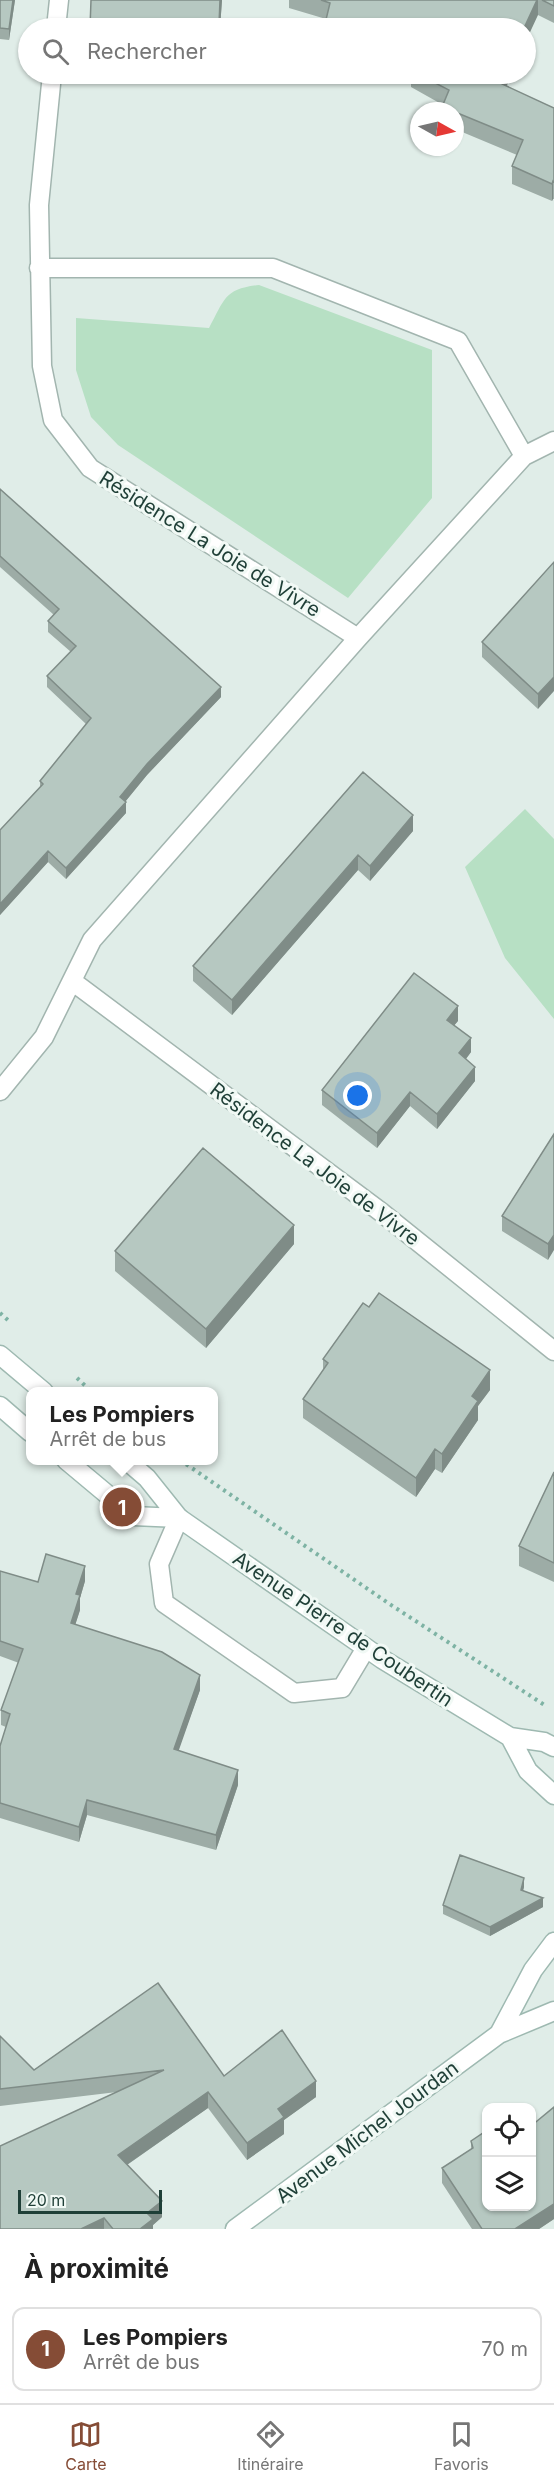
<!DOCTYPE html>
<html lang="fr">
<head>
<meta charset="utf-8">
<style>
	body { margin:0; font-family:Inter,sans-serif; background:#f2f2f2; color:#222 }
	.controls { position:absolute; right:18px; bottom:18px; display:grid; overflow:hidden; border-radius:12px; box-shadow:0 2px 4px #0004 }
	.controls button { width:54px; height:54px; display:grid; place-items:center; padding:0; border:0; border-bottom:2px solid #e0e0e0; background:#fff; color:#222; font:30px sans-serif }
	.compass { position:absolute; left:410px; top:102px; width:54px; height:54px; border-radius:50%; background:#fff; box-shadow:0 2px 4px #0004; rotate:98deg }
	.scale { position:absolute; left:18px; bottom:15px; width:144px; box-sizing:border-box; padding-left:6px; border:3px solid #1f3f37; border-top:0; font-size:16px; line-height:21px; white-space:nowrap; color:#1f3f37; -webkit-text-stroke:4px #f1f9f5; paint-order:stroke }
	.you { position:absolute; left:358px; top:1096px; width:21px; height:21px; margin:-15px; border:4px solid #fff; border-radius:50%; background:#1a73e8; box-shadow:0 0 0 9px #1a73e833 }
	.badge { display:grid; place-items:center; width:39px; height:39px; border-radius:50%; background:#854c36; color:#fff; font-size:20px; font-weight:700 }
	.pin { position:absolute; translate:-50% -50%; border:3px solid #fff; box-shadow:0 2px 6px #0006 }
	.popup { position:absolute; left:26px; top:1387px; width:192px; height:78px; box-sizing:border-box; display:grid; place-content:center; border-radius:12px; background:#fff; filter:drop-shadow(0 2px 4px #0005); font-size:20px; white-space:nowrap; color:#767676 }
	.popup b { font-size:22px; color:#222 }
	.popup::after { content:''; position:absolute; left:50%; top:100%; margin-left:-12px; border:12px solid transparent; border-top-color:#fff }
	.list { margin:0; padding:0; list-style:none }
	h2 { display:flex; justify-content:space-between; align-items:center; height:78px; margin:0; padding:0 24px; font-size:26px }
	h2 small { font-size:20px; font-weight:400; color:#767676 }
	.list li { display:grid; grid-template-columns:39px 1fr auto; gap:18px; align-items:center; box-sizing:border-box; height:84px; margin:0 12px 12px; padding:0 12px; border:2px solid #e0e0e0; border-radius:12px }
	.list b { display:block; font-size:22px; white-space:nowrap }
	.list p { margin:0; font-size:20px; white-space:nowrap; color:#767676 }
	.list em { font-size:20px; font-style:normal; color:#767676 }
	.icon { flex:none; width:33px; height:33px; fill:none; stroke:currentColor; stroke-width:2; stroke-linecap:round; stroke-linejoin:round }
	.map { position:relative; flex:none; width:554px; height:2229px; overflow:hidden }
	.search { position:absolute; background:#fff; box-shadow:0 2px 4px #0004; left:18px; right:18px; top:18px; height:66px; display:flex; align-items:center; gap:15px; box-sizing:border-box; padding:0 21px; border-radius:33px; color:#767676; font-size:22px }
	.sheet { height:174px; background:#fff }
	nav { display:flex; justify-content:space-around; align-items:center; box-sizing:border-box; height:84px; border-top:2px solid #e0e0e0; background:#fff; font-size:16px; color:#767676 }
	nav a { display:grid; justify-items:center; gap:3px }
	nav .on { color:#854c36 }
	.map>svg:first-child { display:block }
</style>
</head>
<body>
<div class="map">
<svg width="554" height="2229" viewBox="0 0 554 2229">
	<rect width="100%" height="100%" fill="#e0ede8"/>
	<!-- green -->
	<path fill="#b7e0c4" d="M259,285l173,65v148l-84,100 -230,-153 -27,-28 -15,-47v-52l133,10c16,-29 15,-39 50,-43z
		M525,809l29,30v180l-49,-61 -40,-91z"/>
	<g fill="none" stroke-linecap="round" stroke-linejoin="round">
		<!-- lane casing -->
		<g stroke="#a2b5af" stroke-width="21">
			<path id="lane" d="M179,1518l-20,46 5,39 130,90 48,-5 24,-40"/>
		</g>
		<!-- street casing -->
		<g stroke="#a2b5af" stroke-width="21">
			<path id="street" d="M56,28l3,-28
				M52,74l-13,131 3,161 11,54 37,48 268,170
				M39,268h234l185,73 66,115
				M72,981l309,231 173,139
				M0,1091l44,-54 48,-97 266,-302 166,-182 30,-15"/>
		</g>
		<!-- secondary casing -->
		<g stroke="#9eb9b1" stroke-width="21">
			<path id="secondary" d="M0,1355l44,37
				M0,1406l30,26
				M66,1460l67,56 46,2
				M126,1460l21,18 32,40 203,141 128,78 34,5 10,5
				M510,1737l18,34 26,24
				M499,2034l34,-64 21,-28
				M235,2229l264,-195 55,-23"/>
		</g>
		<!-- path -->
		<path stroke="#7eb3a4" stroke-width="4" stroke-dasharray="3 4.5" stroke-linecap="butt" d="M0,1313l9,8
			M77,1378l15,14
			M180,1460l208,143 158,103"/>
		<!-- lane -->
		<use href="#lane" stroke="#fff" stroke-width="18"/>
		<!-- street -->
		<use href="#street" stroke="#fff" stroke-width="18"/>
		<!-- secondary -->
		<use href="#secondary" stroke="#fff" stroke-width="18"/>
	</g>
	<!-- wall -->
	<path fill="#9daca6" d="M0,0h15l-6,40 -9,-1z
		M222,0l-2,28h-130z
		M289,0h265v23l-16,-8 -212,4 -37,-11z
		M411,74h101l-6,12 48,22v91h-1l-1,2 -40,-17v-18l5,-11 -62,-26v-18h-13l1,-6 -32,-18z
		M0,489l221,208 -74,78 -22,27 1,11 -60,66 -18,-17 -48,53v-85l40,-43v-6l46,-57 -39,-37v-11l24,-24 -23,-20v-11l6,-6 -54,-48z
		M554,562l-16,147 -56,-52v-15z
		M363,772l50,59 -43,50 -12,-11 -126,145 -39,-34v-15z
		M458,1021l-4,4 17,27 -5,7 9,22 -38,48 -27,-23 -33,42 -55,-43v-15z
		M554,1134l-6,126 -46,-29v-15z
		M294,1244l-88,104 -91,-77v-20z
		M323,1359l167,31 -12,16v14l-36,53 -7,-4 -19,28 -113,-79v-19l20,-28z
		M554,1472v110l-35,-16v-20z
		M0,1571l38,11 47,-1 -5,17v12l-5,15 125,65 -22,60 60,35 -22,65 -129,-35 -8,27 -79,-24v-72l6,-19 -5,-2v-15l18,-47 -19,-7z
		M524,1887l-1,3 20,17 -53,29 -47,-22v-9z
		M158,1983l66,93 92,21 -32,23v14l-37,26 -39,-52 -81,57 35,52 -9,8v4h-153l117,-137 -117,14v-70l34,34z
		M471,2141l83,78 -15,10h-67l-30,-46v-15l29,-19z"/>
	<!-- shaded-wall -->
	<path fill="#7f8c87" d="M13,0h2l-6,40v-11z
		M220,0h2l-2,28h-1z
		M537,0h1v15l-13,28v-15h-1z
		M504,74h8l-12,27v-18z
		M553,181v18l-1,2v-17z
		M554,677v14l-16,18v-15z
		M221,687v10l-74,78 -27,33v-11l27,-33z
		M126,802v11l-60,66v-11z
		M413,815v16l-43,50v-15z
		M48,851v11l-48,53v-11z
		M358,855v15l-126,145v-15z
		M458,1006v15l-11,13v-14z
		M471,1038v14l-12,16v-15z
		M475,1067v14l-38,48v-15z
		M410,1092v14l-33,42v-15z
		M294,1225v19l-88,104v-19z
		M554,1235v15l-6,10v-16z
		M490,1370v20l-12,16v14l-36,53v-19l30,-58z
		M435,1449v20l-19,28v-19z
		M85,1566v15l-5,17v12l-9,28v-15l5,-29z
		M200,1675v15l-26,74v-15z
		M238,1770v15l-22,65v-15z
		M87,1800v15l-8,27v-15z
		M524,1878v9l-3,12v-9z
		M543,1898v9l-53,29v-9z
		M316,2081v16l-32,23v14l-37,26v-17l31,-34z
		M208,2092v16l-90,63v-16z
		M162,2201v16l-9,8v4h-13l7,-16z
		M554,2204v15l-15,10h-24z
		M104,2218v11h-23z"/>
	<!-- building -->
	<path fill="#b6c8c1" stroke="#7f8c87" stroke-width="1.5" d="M0,0h13l-4,29 -9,-1z
		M91,0h129l-1,25 -44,-4 -1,7h-84z
		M321,0h216l-13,28h-200l6,-25z
		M542,0h12v6z
		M418,74h86l-4,9 54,25v74l-1,-1 -1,3 -40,-18 11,-26 -68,-28v-1l-13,-4 7,-17z
		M0,489l221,198 -74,77 -27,33 6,5 -60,66 -18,-17 -48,53v-74l43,-46 -3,-3 51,-63 -44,-42 29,-30 -28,-25 11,-12 -59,-53z
		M554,562v115l-16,17 -56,-52z
		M363,772l50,43 -43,51 -12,-11 -126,145 -39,-34z
		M414,973l44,33 -11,14 24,18 -12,15 16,14 -38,47 -27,-22 -33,41 -55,-43z
		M554,1134v101l-6,9 -46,-28z
		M203,1148l91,77 -88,104 -91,-78z
		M379,1293l111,77 -18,26 6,5 -36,53 -7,-5 -19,29 -113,-79 25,-36 -5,-4 40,-56 6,4z
		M554,1472v91l-35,-17z
		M46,1554l39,12 -9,28 4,1 -9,28 91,29 38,23 -26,74 64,21 -22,65 -129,-35 -8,27 -79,-24v-57l10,-32 -9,-4 22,-61 -23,-8v-70l38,11z
		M460,1855l64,23 -3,12 22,8 -53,29 -47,-22z
		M158,1983l66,93 58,-46 34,51 -38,28 6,8 -37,26 -39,-51 -90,63 44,46 -15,12 6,6 -13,10h-27l-9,-11 -23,11h-81v-83l164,-76 -164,19v-53l34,34z
		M554,2107v97l-39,25h-33l-40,-61 31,-20 -2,-7 15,-10v75h45v-80z"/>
	<g text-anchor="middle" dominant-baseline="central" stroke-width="6" stroke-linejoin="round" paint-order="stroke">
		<!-- street labels -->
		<g font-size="20" fill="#1f3f37" stroke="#f1f9f5">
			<text transform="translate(210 544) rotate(32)">Résidence La Joie de Vivre</text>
			<text transform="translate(315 1164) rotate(37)">Résidence La Joie de Vivre</text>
			<text transform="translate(343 1629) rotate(34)">Avenue Pierre de Coubertin</text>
			<text transform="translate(367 2132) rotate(-37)">Avenue Michel Jourdan</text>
		</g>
	</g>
</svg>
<div class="controls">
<button><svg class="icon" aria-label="locate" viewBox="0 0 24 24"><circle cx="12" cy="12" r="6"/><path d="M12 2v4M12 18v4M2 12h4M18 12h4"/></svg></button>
<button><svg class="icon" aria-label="layers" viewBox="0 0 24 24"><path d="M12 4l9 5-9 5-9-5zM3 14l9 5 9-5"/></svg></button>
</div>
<svg class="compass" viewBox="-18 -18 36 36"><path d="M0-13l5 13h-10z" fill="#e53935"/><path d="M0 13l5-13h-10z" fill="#767676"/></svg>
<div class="scale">20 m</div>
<div class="you"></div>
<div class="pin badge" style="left:122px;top:1507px">1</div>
<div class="popup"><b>Les Pompiers</b>Arrêt de bus</div>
<div class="search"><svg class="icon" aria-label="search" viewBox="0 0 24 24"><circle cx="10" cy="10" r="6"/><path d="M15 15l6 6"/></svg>Rechercher</div>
</div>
<section class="sheet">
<h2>À proximité<small></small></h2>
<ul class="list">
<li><span class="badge">1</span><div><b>Les Pompiers</b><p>Arrêt de bus</p></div><em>70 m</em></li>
</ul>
</section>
<nav>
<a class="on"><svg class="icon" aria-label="map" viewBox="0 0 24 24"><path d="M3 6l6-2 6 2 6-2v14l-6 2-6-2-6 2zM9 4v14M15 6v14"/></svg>Carte</a>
<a><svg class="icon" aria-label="directions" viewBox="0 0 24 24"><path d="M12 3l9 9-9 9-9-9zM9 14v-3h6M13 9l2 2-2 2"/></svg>Itinéraire</a>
<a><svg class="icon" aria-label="saved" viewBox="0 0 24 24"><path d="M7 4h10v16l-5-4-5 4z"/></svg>Favoris</a>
</nav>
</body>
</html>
